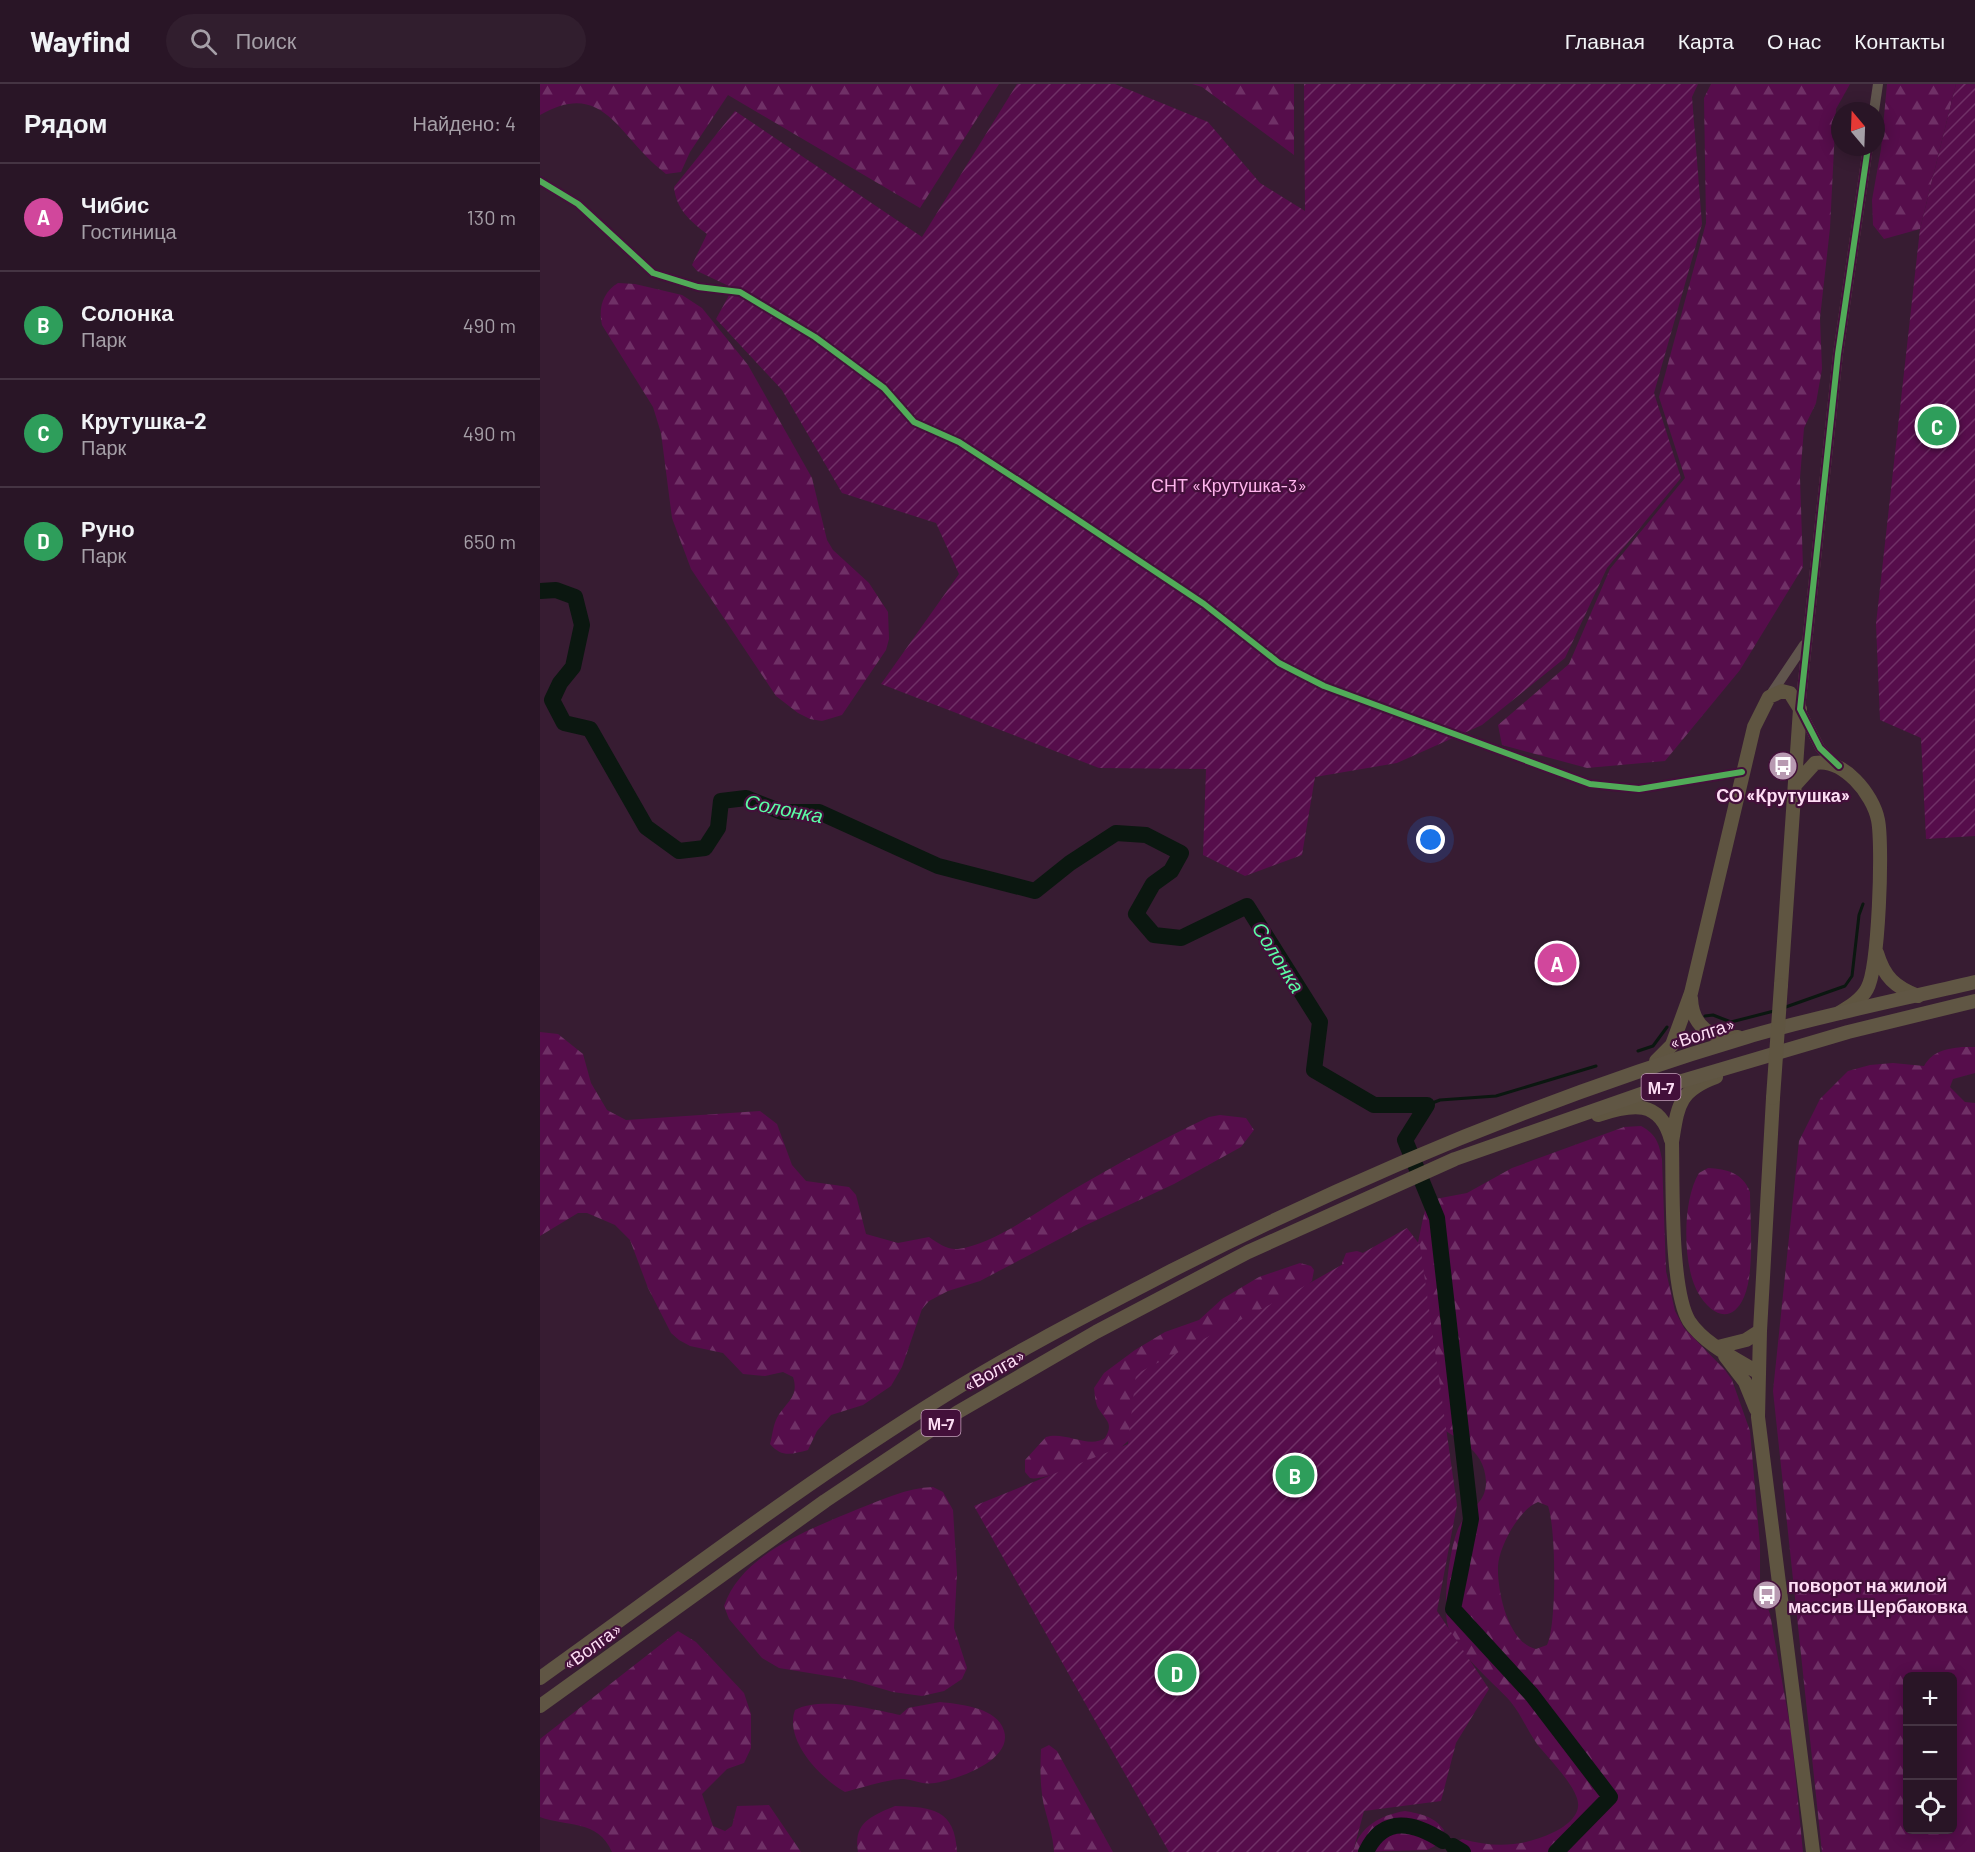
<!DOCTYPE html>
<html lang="ru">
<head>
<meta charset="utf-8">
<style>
	body { margin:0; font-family:Barlow,sans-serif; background:#311e2e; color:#f1f3f6 }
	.controls { position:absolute; right:18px; bottom:18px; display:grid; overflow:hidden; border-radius:9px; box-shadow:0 3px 15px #0003 }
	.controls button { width:54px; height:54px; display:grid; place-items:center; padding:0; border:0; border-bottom:2px solid #453443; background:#291526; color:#f1f3f6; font:30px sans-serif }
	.compass { position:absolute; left:1291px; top:18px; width:54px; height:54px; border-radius:50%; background:#291526; box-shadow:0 3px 15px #0003; rotate:341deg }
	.you { position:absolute; left:891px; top:756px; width:21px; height:21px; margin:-15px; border:4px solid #fff; border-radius:50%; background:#1a73e8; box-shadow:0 0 0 9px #1a73e833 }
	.badge { display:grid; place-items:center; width:39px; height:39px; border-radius:50%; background:#0b8043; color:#fff; font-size:20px; font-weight:700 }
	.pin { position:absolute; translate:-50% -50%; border:3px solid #fff; box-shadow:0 2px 6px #0006 }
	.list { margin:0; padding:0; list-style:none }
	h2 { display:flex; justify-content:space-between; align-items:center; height:78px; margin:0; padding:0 24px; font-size:26px }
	h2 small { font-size:20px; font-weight:400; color:#a59fa7 }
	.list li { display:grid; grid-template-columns:39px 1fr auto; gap:18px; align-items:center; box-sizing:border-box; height:108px; padding:0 24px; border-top:2px solid #453443 }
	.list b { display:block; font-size:22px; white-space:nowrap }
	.list p { margin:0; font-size:20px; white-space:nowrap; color:#a59fa7 }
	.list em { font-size:20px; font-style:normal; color:#a59fa7 }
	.icon { flex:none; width:33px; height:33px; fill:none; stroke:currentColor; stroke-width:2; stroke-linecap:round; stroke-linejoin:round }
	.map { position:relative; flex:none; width:1435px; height:1768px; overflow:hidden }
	header { display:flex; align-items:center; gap:36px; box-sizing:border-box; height:84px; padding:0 30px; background:#291526; border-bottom:2px solid #453443 }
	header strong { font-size:28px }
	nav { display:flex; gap:33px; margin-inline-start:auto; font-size:21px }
	.search { width:420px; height:54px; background:#311e2e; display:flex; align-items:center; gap:15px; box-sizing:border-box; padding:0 21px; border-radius:33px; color:#a59fa7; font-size:22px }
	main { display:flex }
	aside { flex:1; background:#291526 }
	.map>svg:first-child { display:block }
</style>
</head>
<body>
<header>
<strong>Wayfind</strong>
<div class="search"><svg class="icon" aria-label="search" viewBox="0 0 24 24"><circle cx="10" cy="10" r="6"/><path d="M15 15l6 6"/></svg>Поиск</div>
<nav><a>Главная</a><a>Карта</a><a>О нас</a><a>Контакты</a></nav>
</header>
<main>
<aside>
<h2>Рядом<small>Найдено: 4</small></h2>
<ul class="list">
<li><span class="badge" style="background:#d1479c">A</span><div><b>Чибис</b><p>Гостиница</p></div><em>130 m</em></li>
<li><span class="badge" style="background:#2e9e5b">B</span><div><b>Солонка</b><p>Парк</p></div><em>490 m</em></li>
<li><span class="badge" style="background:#2e9e5b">C</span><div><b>Крутушка-2</b><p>Парк</p></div><em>490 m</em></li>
<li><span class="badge" style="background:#2e9e5b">D</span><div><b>Руно</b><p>Парк</p></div><em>650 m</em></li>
</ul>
</aside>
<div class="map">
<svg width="1435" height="1768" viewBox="0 0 1435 1768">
	<defs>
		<pattern id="forest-firs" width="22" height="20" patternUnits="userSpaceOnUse" patternTransform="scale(1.5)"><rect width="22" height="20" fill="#560d4b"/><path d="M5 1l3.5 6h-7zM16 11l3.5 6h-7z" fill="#6f3066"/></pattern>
		<pattern id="garden-furrows" width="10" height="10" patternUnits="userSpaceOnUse" patternTransform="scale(1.5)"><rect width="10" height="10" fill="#560d4b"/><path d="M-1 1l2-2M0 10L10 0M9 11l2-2" fill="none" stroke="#6f3066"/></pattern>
	</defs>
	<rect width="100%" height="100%" fill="#371c32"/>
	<!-- forest -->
	<path fill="url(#forest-firs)" fill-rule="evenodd" d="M0,0h459l-79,124 -192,-113 -38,57 -9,20 -15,2c-7,-6 -15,-12 -21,-19 -33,-35 -51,-71 -105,-40z
		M652,0h102v71l-92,-68z
		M1171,0h139l-14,25 -6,119 -10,90 2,51 -6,34 -12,25 -4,50 3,89 -63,103 -75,91 -78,7 -85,-23 -4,-20 71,-61 41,-95 75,-91 -26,-81 47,-174 -2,-125z
		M1347,0h69l-36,145 -36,10 -11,-14 -1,-25 9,-51z
		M78,199l17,1 47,11 20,13 46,57 64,113 15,62 6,10 36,33 19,29 1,27 -3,11 -44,65 -20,6 -12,-2 -12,-6 -22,-17 -85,-127 -19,-51 -11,-85 -8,-26 -51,-82c-4,-17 1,-33 16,-42z
		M0,948l18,2 25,20 8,29 16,27 19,10 134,-9 17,13 15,41 14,16 43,6 7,8 10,39 32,9 31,-6c9,6 18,13 29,12 38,-5 85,-42 118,-61 43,-25 87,-49 133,-71l11,-2 26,3 8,12 -13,17 -67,37 -90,42 -104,55 -32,10 -19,10 -7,8 -20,58 -11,19 -28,19 -32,10 -14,16 -9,19c-16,4 -26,8 -38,-6 2,-7 3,-17 6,-24 8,-17 24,-22 17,-43l-10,-5 -18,4 -22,-2 -20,-21 -33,-7 -11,-6 -8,-7 -23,-45 -18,-48 -15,-15 -28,-12h-9l-38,23z
		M1422,963h13v26l-22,6 -3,8 15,15 10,1v749h-153l-49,-461 26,-250 21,-42 28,-28 22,-6 23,-2 31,3c9,-15 21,-17 38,-19zM1368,1592h44v154h-44z
		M1101,1042c15,8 18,17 21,33l4,112 9,40 9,17 41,42 7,10 18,51 10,114v42l10,27 21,117 12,121h-353l2,-8 10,-5c33,9 61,8 92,-7 9,-4 23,-14 24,-25 3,-17 -31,-50 -41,-63 -10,-14 -16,-30 -27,-43 -20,-22 -49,-44 -61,-72 -8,-18 1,-90 12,-106 9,-15 25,-20 25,-41 -1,-37 -35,-43 -57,-64 -9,-9 -15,-24 -22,-35 -19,-32 -38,-65 -58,-97l-7,-23 4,-10 11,-2 12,4 48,-8c3,-11 7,-41 13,-47l37,-7 45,-25 112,-41zM998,1418l10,4c8,22 9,119 -1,139l-11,4c-28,-6 -39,-58 -38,-83 1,-19 21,-57 40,-64z
		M1168,1084c19,1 35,5 42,24 0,28 5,80 -6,105 -15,34 -41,11 -50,-13 -11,-28 -11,-85 5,-111z
		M760,1179l11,3 3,4 -2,11 -193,168c-14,7 -77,33 -89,29l-5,-6v-12l21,-23c19,-6 43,12 59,1 9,-15 1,-17 -7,-30 -3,-6 -3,-13 -4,-20l10,-15 31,-23 30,-18 34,-12 23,-21 37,-22z
		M393,1403l10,5 10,18 4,64 -3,54 13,40 -5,11 -18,12 -22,5 -29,-4 -41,-12 -73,-12 -17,-10 -33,-39 -5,-13c18,-53 87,-77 134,-97 26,-10 48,-21 75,-22z
		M138,1547l18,11 48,51 7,21v34l-7,15 -17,6 -25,25 11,32 12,5 7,-5 5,-20 32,-1 32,47h-189c-14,-33 -46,-25 -72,-35v-78z
		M400,1618c19,2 52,5 62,24 17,32 -43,53 -67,57 -12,2 -21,-3 -31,-4 -16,0 -43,9 -59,13 -25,-14 -61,-52 -50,-82 26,-14 77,-1 105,5l8,-7z
		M509,1661l8,6 56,101h-59c-1,-17 -6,-30 -10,-46 -4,-19 -4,-38 -3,-57z
		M355,1722c37,1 60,3 62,46h-99c-5,-29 13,-36 37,-46z
		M865,1727c16,3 29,5 39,19l-7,15 -10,5 -74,2c6,-25 27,-37 52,-41z"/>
	<!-- garden -->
	<path fill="url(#garden-furrows)" d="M477,0h98l93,38 52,61 45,28 -1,-127h394l-6,13 10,127 -48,169 27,85 -74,90 -42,90 -83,67 -85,38 -82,14 -13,78 -57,21 -42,-21 3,-86 -107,-1 -218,-84 78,-110 -23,-51 -94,-30 -60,-103 -66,-71 17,-31 -36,-17 -5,-6 15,-31c-17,-13 -31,-25 -33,-47l61,-76 187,126z
		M1416,0h19v752l-49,3 -5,-101 -41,-18 -4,-96 44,-395z
		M867,1144l13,17 37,260 -20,106 52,78 -33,54 -15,58 -77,10 -11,41h-184l-195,-346 154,-62 8,-70 156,-81z"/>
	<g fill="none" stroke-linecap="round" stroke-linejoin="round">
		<!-- stream -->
		<path stroke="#0b1710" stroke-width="3" d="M1243,924l62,-22 7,-10 7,-61 4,-11
			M1165,932l8,-1 18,7 43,-11
			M1098,967l15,-5 14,-19
			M887,1021l13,-5 56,-4 100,-30"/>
		<!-- river -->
		<path stroke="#0b1710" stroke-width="16" d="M0,507l16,-1 19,7 7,28 -9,42 -13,16 -8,17 12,23 26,6 56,98 33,24 26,-3 13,-20 3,-27 25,-3 36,14h37l119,54 97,25 35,-28 46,-30 30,2 35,18 -10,18 -18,13 -17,30 18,21 27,3 66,-32 73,116 -6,48 60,35h53l-22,35 32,78 34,301 -18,90 79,86 78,102 -54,55
			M913,1762l10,6
			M826,1768c18,-38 49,-29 77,-11"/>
		<!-- minor -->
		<path stroke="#60554d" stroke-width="8" d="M0,97l38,23 75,69 45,14 42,5 75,45 69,51 30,34 45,20 71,46 174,116 75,59 45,23 266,98 49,5 103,-17"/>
		<!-- tertiary -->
		<path stroke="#60554d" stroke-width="10" d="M1334,27l4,-27
			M1229,613l35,-52
			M1298,682l-18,-18 -20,-39 38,-355 30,-207"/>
		<!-- primary -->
		<path stroke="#5f5541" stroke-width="14" d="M1256,700l19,-21c28,-5 58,31 63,57 5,25 1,148 -11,169 -6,11 -18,18 -28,24
			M1337,869c7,24 18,34 41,43
			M1151,914c1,28 20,42 47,39
			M1116,977l16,-16 19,-52 63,-266 15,-30 13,-6 8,2 10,16 -19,276
			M1176,993c-38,14 -38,29 -44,65 1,41 -2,147 17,179 15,23 47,38 70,52
			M1233,1014l-13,233 -2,86 55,435
			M1058,1031c34,-11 62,-16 73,25
			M1178,1263l28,-7 14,-9
			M1185,1272l20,26 11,27"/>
		<!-- trunk -->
		<path stroke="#605644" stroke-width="14" d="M0,1594c134,-96 265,-196 404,-282 74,-46 151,-85 227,-125 185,-94 377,-175 576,-234 75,-22 152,-37 228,-55
			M0,1622l285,-205 133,-89 138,-80 152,-80 207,-93 200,-70 193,-57 127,-31"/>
		<!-- primary-bridge -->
		<path stroke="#5f5541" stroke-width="14" d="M1233,1014l8,-113"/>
		<!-- cycleway casing -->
		<g stroke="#43103a" stroke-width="10">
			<path id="cycleway" d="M0,97l38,23 75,69 45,14 42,5 75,45 69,51 30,34 45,20 71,46 174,116 75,59 45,23 266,98 49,5 103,-17
				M1299,682l-19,-18 -20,-39 38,-355 30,-207"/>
		</g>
		<!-- cycleway -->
		<use href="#cycleway" stroke="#51ab58" stroke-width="6"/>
	</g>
	<!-- icons -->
	<defs>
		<g id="bus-disc" transform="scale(1.5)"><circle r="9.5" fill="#b89ab1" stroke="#43103a"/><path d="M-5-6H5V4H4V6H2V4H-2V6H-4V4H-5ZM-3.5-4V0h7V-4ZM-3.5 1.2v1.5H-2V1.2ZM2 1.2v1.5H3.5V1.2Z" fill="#fff"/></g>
	</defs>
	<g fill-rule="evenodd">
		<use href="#bus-disc" x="1243" y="682"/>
		<use href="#bus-disc" x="1227" y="1511"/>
	</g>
	<g text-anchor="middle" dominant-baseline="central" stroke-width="4.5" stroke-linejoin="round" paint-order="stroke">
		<!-- shield labels -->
		<g fill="#43103a" stroke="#c6a0bd" stroke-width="1.5">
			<rect x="1101.5" y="990" width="39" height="26" rx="4.5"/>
			<rect x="381.5" y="1326" width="39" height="26" rx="4.5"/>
		</g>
		<g font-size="16" font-weight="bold" fill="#fedef5">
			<text x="1121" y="1003">М-7</text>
			<text x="401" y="1339">М-7</text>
		</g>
		<!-- park labels -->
		<g font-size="18" fill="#ffb5ed" stroke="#43103a">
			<text x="689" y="401">СНТ «Крутушка-3»</text>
		</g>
		<!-- poi labels -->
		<g font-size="18" font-weight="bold" fill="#fedef5" stroke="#43103a">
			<text x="1243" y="711">СО «Крутушка»</text>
			<text x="1248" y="1501" text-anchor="start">поворот на жилой<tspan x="1248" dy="21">массив Щербаковка</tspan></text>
		</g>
		<!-- street labels -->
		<g font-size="18" fill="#fedef5" stroke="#43103a">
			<text transform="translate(1162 949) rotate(-18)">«Волга»</text>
			<text transform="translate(454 1286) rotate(-30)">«Волга»</text>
			<text transform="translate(52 1562) rotate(-36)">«Волга»</text>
		</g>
		<!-- water labels -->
		<g font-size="20" font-style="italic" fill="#5bfda5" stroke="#43103a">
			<text transform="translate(244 724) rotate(11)">Солонка</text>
			<text transform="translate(739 873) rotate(58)">Солонка</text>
		</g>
	</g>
</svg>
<div class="controls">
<button>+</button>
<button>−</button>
<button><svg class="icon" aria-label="locate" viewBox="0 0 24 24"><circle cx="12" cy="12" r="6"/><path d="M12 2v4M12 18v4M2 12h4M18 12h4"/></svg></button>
</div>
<svg class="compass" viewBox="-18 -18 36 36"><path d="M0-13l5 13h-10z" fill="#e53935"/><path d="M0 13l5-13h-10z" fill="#a59fa7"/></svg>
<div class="you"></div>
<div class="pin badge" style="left:1017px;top:879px;background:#d1479c">A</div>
<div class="pin badge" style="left:755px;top:1391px;background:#2e9e5b">B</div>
<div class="pin badge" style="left:1397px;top:342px;background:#2e9e5b">C</div>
<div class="pin badge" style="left:637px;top:1589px;background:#2e9e5b">D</div>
</div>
</main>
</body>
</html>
